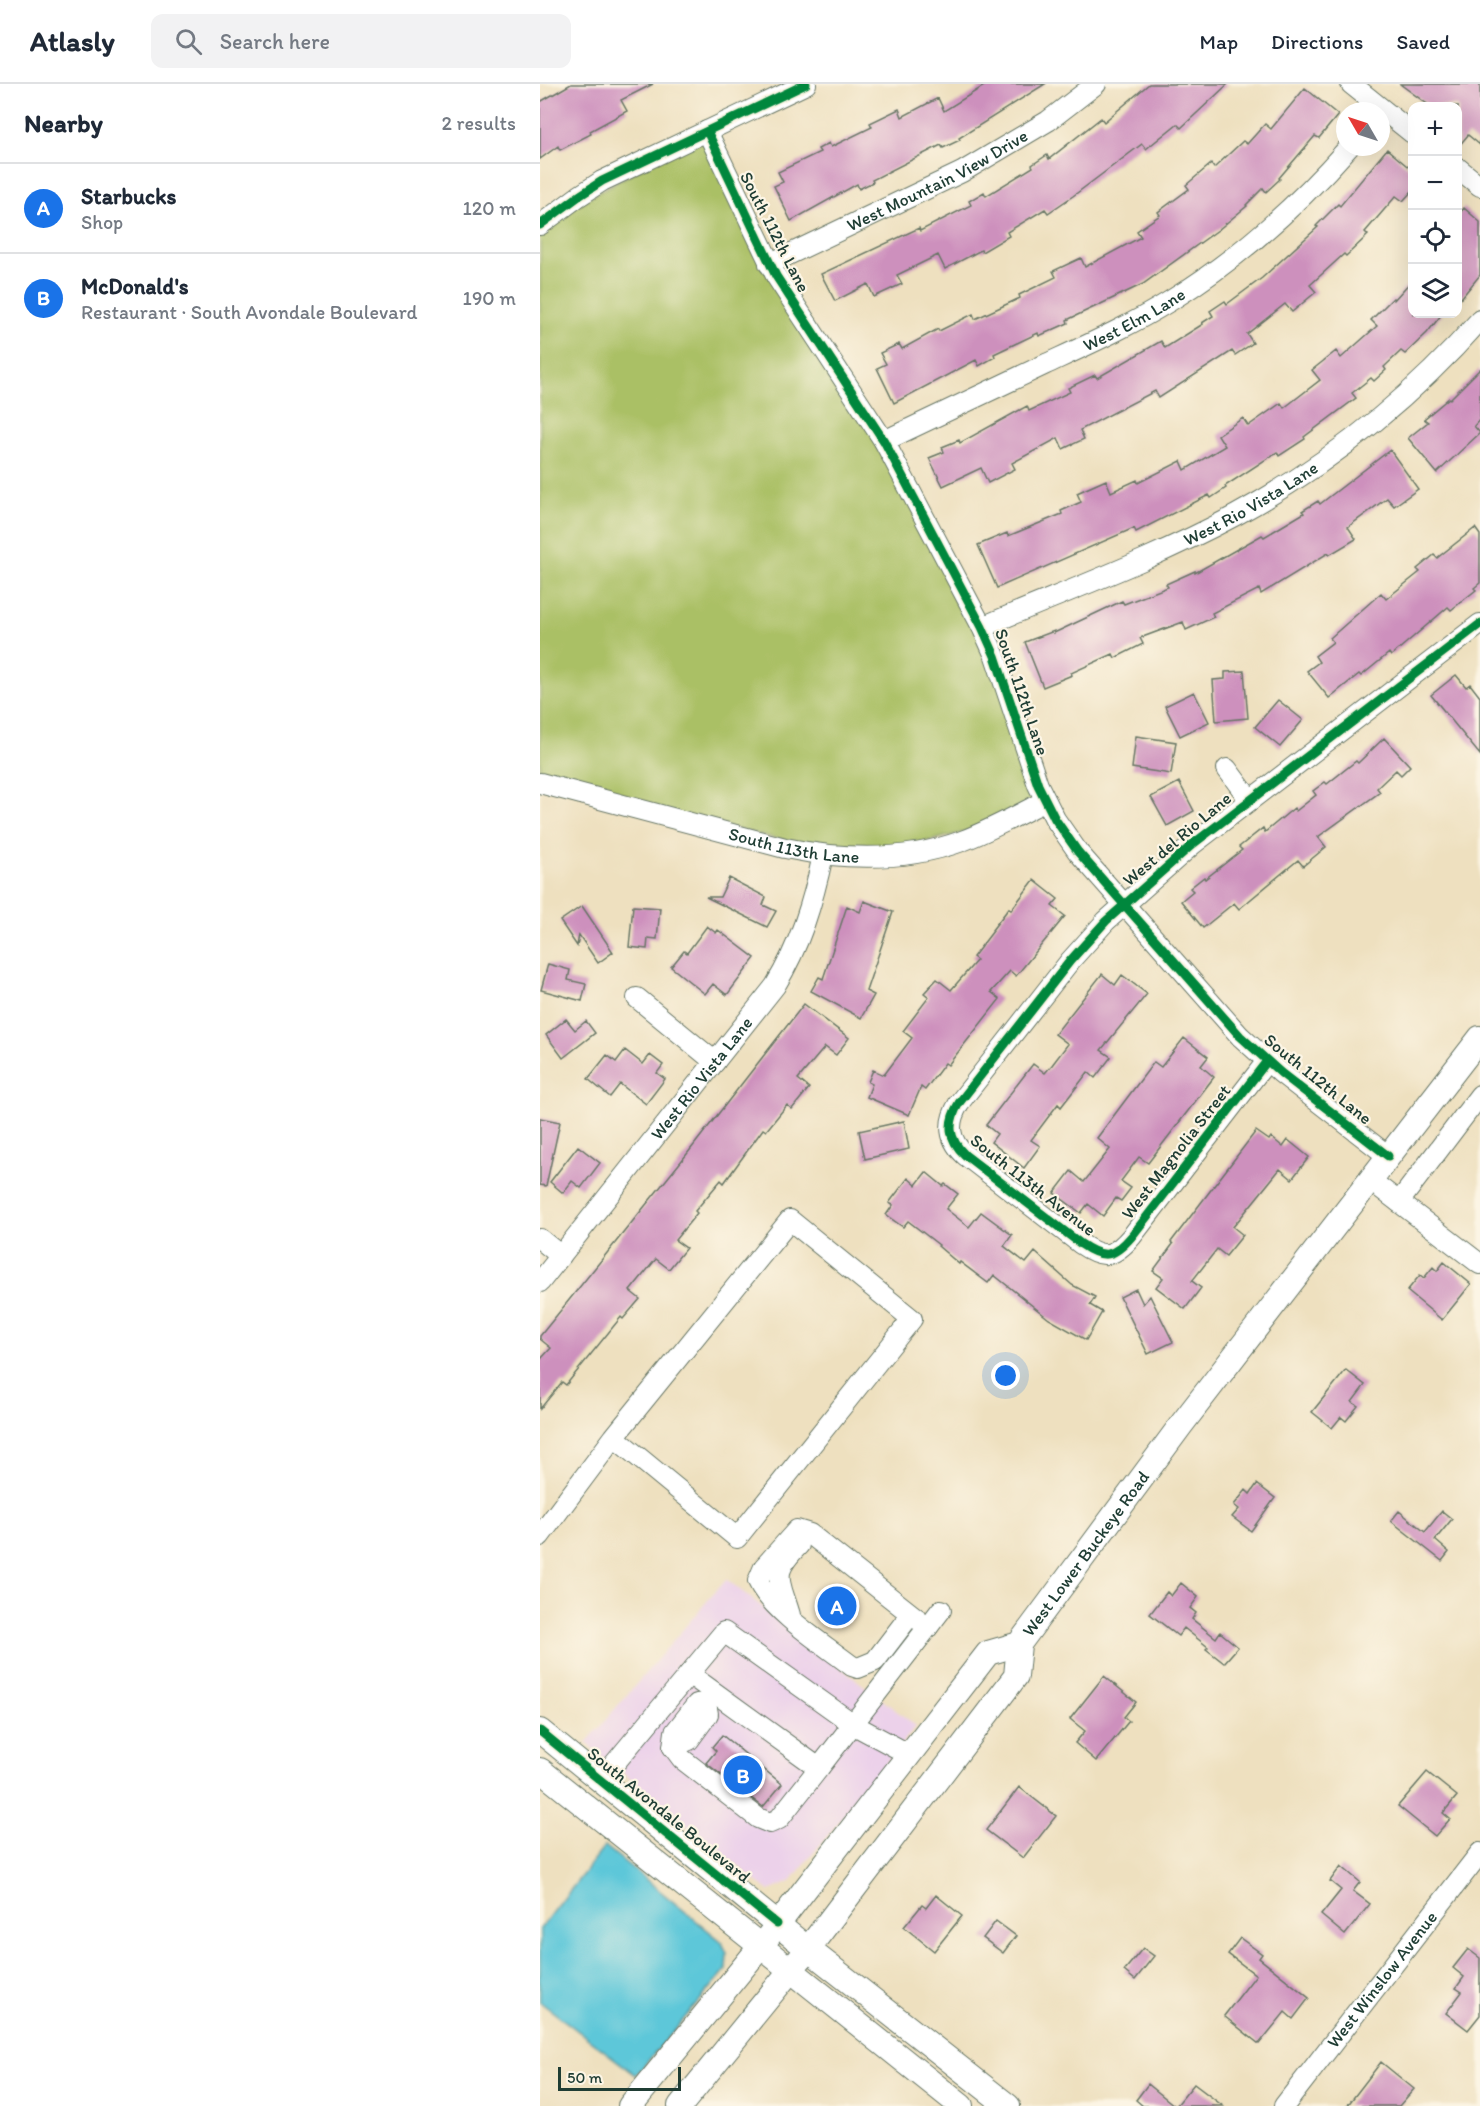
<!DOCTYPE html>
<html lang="en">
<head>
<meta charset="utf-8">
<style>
	body { margin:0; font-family:Itim,sans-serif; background:#f2f2f3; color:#1f2937 }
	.controls { position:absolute; right:18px; top:18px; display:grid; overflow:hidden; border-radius:12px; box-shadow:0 6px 24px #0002 }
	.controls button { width:54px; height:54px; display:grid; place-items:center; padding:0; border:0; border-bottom:2px solid #e0e1e3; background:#fff; color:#1f2937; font:30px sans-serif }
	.compass { position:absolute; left:796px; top:18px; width:54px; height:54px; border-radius:50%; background:#fff; box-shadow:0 6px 24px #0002; rotate:309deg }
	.scale { position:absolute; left:18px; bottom:15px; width:123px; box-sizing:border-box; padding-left:6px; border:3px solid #1f3d34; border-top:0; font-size:16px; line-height:21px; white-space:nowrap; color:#1f3d34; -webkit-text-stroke:4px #fcf5e5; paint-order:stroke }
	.you { position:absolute; left:466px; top:1292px; width:21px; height:21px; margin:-15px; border:4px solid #fff; border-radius:50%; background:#1a73e8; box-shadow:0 0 0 9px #1a73e833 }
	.badge { display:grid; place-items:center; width:39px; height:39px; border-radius:50%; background:#1a73e8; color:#fff; font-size:20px; font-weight:700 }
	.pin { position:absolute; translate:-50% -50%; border:3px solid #fff; box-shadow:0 2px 6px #0006 }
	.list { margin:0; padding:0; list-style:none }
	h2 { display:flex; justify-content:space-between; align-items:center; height:78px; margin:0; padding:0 24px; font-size:26px }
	h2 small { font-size:20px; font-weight:400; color:#747a83 }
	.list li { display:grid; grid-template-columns:39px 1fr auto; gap:18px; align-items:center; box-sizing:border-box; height:90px; padding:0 24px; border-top:2px solid #e0e1e3 }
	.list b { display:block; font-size:22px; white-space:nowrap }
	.list p { margin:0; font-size:20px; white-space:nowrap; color:#747a83 }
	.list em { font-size:20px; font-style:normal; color:#747a83 }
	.icon { flex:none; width:33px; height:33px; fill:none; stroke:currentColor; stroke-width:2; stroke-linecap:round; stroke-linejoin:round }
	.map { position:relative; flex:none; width:940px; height:2022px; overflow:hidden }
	header { display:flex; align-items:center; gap:36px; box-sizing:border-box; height:84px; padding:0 30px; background:#fff; border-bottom:2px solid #e0e1e3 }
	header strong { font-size:28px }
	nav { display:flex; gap:33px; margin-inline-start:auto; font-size:21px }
	.search { width:420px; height:54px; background:#f2f2f3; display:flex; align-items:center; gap:15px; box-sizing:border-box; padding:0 21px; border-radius:12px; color:#747a83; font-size:22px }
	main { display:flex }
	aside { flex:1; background:#fff }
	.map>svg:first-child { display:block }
</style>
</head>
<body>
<header>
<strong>Atlasly</strong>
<div class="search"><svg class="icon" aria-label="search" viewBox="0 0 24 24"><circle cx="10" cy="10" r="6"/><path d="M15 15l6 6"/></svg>Search here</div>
<nav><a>Map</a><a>Directions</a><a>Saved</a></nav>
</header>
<main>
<aside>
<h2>Nearby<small>2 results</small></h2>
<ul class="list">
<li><span class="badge">A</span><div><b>Starbucks</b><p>Shop</p></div><em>120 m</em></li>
<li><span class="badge">B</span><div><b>McDonald's</b><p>Restaurant · South Avondale Boulevard</p></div><em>190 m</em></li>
</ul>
</aside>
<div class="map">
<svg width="940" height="2022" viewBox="0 0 940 2022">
	<rect width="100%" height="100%" fill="#fcf5e5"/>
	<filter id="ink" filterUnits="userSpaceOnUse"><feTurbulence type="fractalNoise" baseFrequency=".0167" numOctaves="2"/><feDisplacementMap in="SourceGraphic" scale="12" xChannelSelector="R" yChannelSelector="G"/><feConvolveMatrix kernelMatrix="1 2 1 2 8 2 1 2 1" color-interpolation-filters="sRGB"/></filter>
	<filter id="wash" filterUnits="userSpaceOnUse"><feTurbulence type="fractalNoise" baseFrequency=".008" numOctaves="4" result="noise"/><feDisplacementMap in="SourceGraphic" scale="24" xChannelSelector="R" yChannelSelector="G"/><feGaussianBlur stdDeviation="1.35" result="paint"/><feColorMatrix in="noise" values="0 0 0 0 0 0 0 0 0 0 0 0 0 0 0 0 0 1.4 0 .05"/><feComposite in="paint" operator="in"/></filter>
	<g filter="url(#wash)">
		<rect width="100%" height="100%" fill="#eee0bf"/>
		<!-- built -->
		<path fill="#ecd1ea" d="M186,1495l190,147 -126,156 -21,9 -183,-148z"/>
		<!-- green -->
		<path fill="#aac065" stroke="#647e4c" stroke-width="1.5" d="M167,47l55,117 122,193 98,186 63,174 -42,22 -144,35 -319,-75v-558z"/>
		<!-- water -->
		<path fill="#5dc7d9" stroke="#3e8286" stroke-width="1.5" d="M65,1762l116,95 6,12 -1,17 -90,105 -96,-73v-73z"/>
		<g id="blocks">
			<!-- building -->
			<path fill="#cd90bd" d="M31,0h82l-32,16 6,11 -37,20 1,3 -31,16 -2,-4 -18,13v-57z
				M447,0h58l-86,54 1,2 -17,8 -2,-3 -69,35 1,2 -14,7 -2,-5 -66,37 -17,-35 9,-4 -5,-10 42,-20 -2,-3 11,-6 2,4 41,-20 -2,-4 29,-14 3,8 36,-19 6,13z
				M609,0h79l-47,44 -4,-4 -31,25 -4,-5 -69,52 -25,17 -3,-4 -38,23 2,4 -27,16 -1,-2 -36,19 -7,-14 -41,20 5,9 -28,13 -6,-13 -33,17 -14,-27 98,-46 1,3 51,-26 -2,-4 15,-9 2,4 47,-29 -1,-2 15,-10 2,4 52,-41 3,4z
				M860,0h80v61l-12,-10 -10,12v-41h-28z
				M765,4l33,27 -19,23 -4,-2 -36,42 1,1 -14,13 -3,-4 -17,17 1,1 -29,24 -75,54 -76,36 1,3 -29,13 -1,-3 -44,21 1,3 -16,9 -3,-6 -82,43 -17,-35 9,-4 -6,-11 19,-9 3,5 36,-20 1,2 34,-17 2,5 45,-21 -1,-3 37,-18 -3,-6 28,-13 4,9 56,-30 -4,-6 23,-16 -2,-3 31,-23 -3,-4 25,-21 3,4 29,-27 4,3 18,-20 6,5z
				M847,65l26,22v19l-10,11 -7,-5 -31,36 3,3 -22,21 -2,-2 -34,31 6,7 -24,20 -7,-8 -38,30 6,9 -18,12 -3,-4 -73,47 -4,-7 -75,39 4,9 -21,10 -5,-11 -46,25 3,6 -27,14 -7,-15 -38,18 -14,-28 15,-6 -2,-5 17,-7 1,3 67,-37 2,5 41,-19 -2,-4 27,-13 2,3 64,-37 4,7 38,-24 -1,-1 11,-7 -3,-5 15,-10 2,3 35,-26 56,-51 -2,-1 22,-22 2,2z
				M924,124l16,14v53l-22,27v-87z
				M873,195v35h29l-15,19 -22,21 -4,-3 -17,16 2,3 -12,11 -3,-3 -19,15 4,5 -52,39 1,2 -26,17 -2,-4 -52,34 1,2 -15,10 -2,-3 -73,37 -2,-4 -137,60 -19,-43 29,-12 1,3 54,-22 -1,-3 20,-9 -4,-9 29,-13 5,12 26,-12 1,3 43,-22 4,9 40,-24 -7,-11 25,-17 5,8 33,-23 3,5 36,-28 -8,-10 24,-19 5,7 36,-32 -6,-6 22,-22 1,2z
				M940,285v50l-6,7 6,7 -43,40 -29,-35 20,-16 -4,-3 25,-21 1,1z
				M850,366l28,39 -24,17 -7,-8 -39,29 8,12 -27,16 -1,-2 -67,41 -2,-5 -47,24 2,4 -28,13 -3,-8 -43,16 3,6 -28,14 -2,-4 -42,19 1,2 -29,12 -18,-45 29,-11v2l68,-32 2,3 44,-17 -2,-3 29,-13v2l67,-38 2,2 40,-24 -2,-2 16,-10 2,3z
				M935,444l5,7v48l-6,5 2,2 -25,20 -3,-3 -57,49 -2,-3 -28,23 -2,-2 -30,24 -22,-27 12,-9 -4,-6 18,-14 -3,-4 51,-45 5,6 34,-27 -3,-3 17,-14 3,3z
				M704,587l4,47 -32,3 -3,-41 12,-1v-7z
				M916,591l10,12 4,-3 10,13v58l-49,-60z
				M654,608l15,30 -29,14 -15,-30z
				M738,616l25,20 -23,27 -25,-20z
				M596,652l40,6 -5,32 -39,-6z
				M844,654l26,28 -9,9 -5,-5 -19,18 3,4 -62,45 8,10 -23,19 -5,-6 -59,49 -5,-6 -31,25 -22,-27 12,-10 -3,-3 14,-11 1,2 37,-29 -3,-3 24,-19 2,4 29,-24 2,3 20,-16 -3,-4 12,-9 2,2 29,-23 2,2z
				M639,698l15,29 -27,15 -16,-29z
				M189,794l37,19 -3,8 13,6 -9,16 -61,-30h14z
				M494,796l24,19 -6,7 13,10 -49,60 -6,-5 -19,21 9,7 -52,66 -3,-2 -20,27 -4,-3 -12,28 -42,-18 5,-13 -4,-2 5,-12 11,5 28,-37 -9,-7 26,-34 -5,-4 13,-14 14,11 26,-30 -4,-3 20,-26 -1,-1 17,-22 2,2z
				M324,817l29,11 -27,79 8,4 -13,23 -50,-27 8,-14 4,2 24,-73 13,6z
				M42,822l31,46 -15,11 -19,-28 -2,11 -17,-25z
				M93,822l27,2 -3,31 -9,-1 -1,11 -18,-2z
				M167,842l9,7 2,-3 37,28 -28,37 -14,-11 -8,10 -34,-27 13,-16 3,2z
				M8,880l22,6 -2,10 18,4 -4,17 -41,-11z
				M562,890l13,11 7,-10 25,19 -46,56 10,7 -16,21 -7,-6 -27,35 -3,-3 -27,36 9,6 -16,22 -33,-26 6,-8 -11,-9 47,-61 12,9 7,-8 16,-21 -13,-10z
				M264,920l45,34 -13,17 -11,-8 -27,32 11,9 -17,21 -5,-4 -21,26 -3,-2 -39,54 -3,-3 -26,31 2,2 -22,27 11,8 -17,21 -13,-10 -26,32 10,8 -17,20 -2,-2 -55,68 -4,-3 -22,27v-49l11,-12 -11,-9v-3l147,-182z
				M26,935l9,11 11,-9 9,12 -32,25 -17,-23z
				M644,954l24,19 -7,9 13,11 -66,86 -9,-6 -18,24 10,7 -10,13 -5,-3 -13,18 -15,-12 -7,9 -27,-20 17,-22 13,11 26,-33 -13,-11 57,-76 7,5z
				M85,966l18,14 7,-9 13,10 -6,8 8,6 -19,25 -26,-20 -10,13 -22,-18 19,-24 9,7z
				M0,1034l20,4 -14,64 -6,-1z
				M364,1037l5,28 -44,10 -6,-28z
				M716,1047l13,9 2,-3 12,10 5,-7 21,17 -17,22 -12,-10 -47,58 10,8 -17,21 -9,-7 -25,32 9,7 -16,21 -29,-22 7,-9 -10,-7 20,-27 -2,-2z
				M38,1062l22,17 -19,25 -9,-7 -9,12 -13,-11z
				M386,1088l17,14 2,-2 13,10 -12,15 23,18 12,-15 31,23 -8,11 22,17 9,-11 37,33 23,12 -5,8 12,7 -16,28 -37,-21 -55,-44 -6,8 -28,-21 -1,2 -21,-18 1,-1 -31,-24 -5,6 -17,-12 7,-10 -4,-2 19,-25 8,7z
				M904,1178l27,22 -29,36 -35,-29 13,-16 4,3 9,-11 4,4z
				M596,1205l7,15 7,-8 23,46 -25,12 -28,-57z
				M806,1286l19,15 -13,17 6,4 -12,15 -5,-4 -9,11 -20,-16z
				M717,1400l18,14 -24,33 -19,-14 7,-8 -5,-4 12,-15 4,4z
				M859,1427l26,21 17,-21 10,8 -17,21 14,12 -7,9 -51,-40z
				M641,1499l17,14 -8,11 6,5 -4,6 24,19 4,-6 18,15 -14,16 -18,-14 2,-2 -24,-19 -6,8 -28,-22 17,-22 4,4z
				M564,1592l32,26 -12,15 5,4 -33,40 -21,-18 10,-12 -15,-12z
				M182,1651l60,49 -19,23 -57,-44 10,-12 -4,-4z
				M887,1688l30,24 -14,17 7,6 -15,17 -37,-30z
				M479,1703l37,29 -33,42 -37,-28z
				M801,1782l19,16 -7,9 17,13 -25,31 -24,-20 20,-25 -11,-9z
				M396,1811l26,21 -28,35 -30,-24 18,-22 4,3z
				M456,1837l20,15 -13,17 -20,-15z
				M700,1854l22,16 -3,4 50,40 -16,21 -8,-7 -26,32 -35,-28 32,-41 -28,-21z
				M603,1864l11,8 -19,24 -11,-9z
				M928,1865l12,9v57l-12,15 -22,-17 16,-21 -6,-4 8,-11 -11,-9z
				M841,1978l33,27 -15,17h-52z
				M608,2000l27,22h-32l-7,-6z
				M654,2000l29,22h-47z"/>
		</g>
	</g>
	<g filter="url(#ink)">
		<use href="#blocks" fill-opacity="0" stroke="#677665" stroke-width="1.5"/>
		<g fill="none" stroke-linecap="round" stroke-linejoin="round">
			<!-- minor casing -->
			<g stroke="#677665" stroke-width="22">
				<g id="minor">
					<path d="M811,0l61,49"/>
					<path d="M167,47l69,145 108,165 98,186 13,29 43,129 17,34 23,33 162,184 41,37 107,83"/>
					<path d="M918,84l22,18"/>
					<path d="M0,141l39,-29 23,-15 204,-97"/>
					<path id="s1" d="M229,180l193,-92 86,-51 48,-37"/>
					<path id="s2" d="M344,357c53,-25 107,-51 160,-76 43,-20 86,-39 126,-64 68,-42 127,-95 179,-154"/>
					<path id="s3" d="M442,543c85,-36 172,-68 254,-112 92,-50 175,-117 244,-195"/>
					<path d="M687,685l23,31"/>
					<path id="s4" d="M0,699l245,65c59,12 120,14 177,-7 29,-11 56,-26 83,-40"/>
					<path d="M97,914l78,64"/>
					<path d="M727,977l-135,175c-18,21 -28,24 -51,8l-116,-89c-17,-16 -18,-32 -6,-52l111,-142 36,-40 87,-77 287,-220"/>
					<path d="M830,1096l110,84"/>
					<path d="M859,1118l81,-107"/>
					<path d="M0,1155l21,17"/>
					<path id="s5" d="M0,1198l235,-296c25,-41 38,-84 48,-131"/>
					<path d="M0,1452l74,-99 176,-217 122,99 -175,219 -123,-101"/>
					<path d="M250,1531c-10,-35 -21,-40 9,-70"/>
					<path d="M388,1543l13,-17"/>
					<path d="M149,1590l130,94 109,-141 -17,-13 -101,-80 -13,-4 -33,37 -6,14c14,31 67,64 94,85l6,2 17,-7 36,-47"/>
					<path d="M166,1619l-9,1 -22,28 -2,15 9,12 76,59 12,5 9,-4 40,-51"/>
					<path d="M133,1663l16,-7 19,-26 -2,-11 7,-9"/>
					<path d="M60,1697l124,-149 132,94 54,29"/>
					<path id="s6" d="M744,2022l196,-253"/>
				</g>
			</g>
			<!-- major casing -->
			<g stroke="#677665" stroke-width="26">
				<g id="major">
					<path d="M0,1647l268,218 200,157"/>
					<path d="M0,1686l421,336"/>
					<path id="s7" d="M90,2022l131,-160 227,-293 31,-9 162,-219 299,-387"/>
					<path d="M140,2022l128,-157 208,-273 3,-32"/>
				</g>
			</g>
			<!-- minor -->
			<use href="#minor" stroke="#fff" stroke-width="20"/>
			<!-- major -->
			<use href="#major" stroke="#fff" stroke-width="24"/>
			<!-- cycleway casing -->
			<g stroke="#fcf5e5" stroke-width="13">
				<path id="cycleway" d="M167,47l69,145 108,165 98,186 13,29 43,129 17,34 23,33 162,184 41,37 107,83
					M0,141l39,-29 23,-15 204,-97
					M727,977l-135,175c-18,21 -28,24 -51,8l-116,-89c-17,-16 -18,-32 -6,-52l111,-142 36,-40 87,-77 287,-220
					M0,1647l237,193"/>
			</g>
			<!-- cycleway -->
			<use href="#cycleway" stroke="#00873e" stroke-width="9"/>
		</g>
	</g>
	<g text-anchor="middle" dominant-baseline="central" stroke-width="4.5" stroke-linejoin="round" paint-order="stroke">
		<!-- street labels -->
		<g font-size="18" fill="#1f3d34" stroke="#fcf5e5">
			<text stroke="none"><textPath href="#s1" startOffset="188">West Mountain View Drive</textPath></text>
			<text transform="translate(235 148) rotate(63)">South 112th Lane</text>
			<text stroke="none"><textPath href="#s2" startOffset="278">West Elm Lane</textPath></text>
			<text stroke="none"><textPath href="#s3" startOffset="296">West Rio Vista Lane</textPath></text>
			<text transform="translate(482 608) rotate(71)">South 112th Lane</text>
			<text transform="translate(637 755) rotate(-40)">West del Rio Lane</text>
			<text stroke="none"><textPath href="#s4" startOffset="262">South 113th Lane</textPath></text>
			<text stroke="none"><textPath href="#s5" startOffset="260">West Rio Vista Lane</textPath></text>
			<text transform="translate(778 995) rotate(39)">South 112th Lane</text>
			<text transform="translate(636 1068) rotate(-52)">West Magnolia Street</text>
			<text transform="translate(493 1101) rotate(38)">South 113th Avenue</text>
			<text stroke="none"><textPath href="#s7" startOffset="722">West Lower Buckeye Road</textPath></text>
			<text transform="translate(129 1731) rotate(39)">South Avondale Boulevard</text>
			<text stroke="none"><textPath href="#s6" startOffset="160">West Winslow Avenue</textPath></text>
		</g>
	</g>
</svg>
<div class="controls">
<button>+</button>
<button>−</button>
<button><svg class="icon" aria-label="locate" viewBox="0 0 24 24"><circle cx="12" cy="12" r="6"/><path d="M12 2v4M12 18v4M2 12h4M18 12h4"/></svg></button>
<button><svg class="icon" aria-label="layers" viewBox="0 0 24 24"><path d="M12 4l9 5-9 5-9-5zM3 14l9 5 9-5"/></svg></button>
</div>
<svg class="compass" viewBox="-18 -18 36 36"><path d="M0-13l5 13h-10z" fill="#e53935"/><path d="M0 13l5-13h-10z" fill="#747a83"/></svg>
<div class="scale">50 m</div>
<div class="you"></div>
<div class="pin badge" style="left:297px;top:1522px">A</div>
<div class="pin badge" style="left:203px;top:1691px">B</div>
</div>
</main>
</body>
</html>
